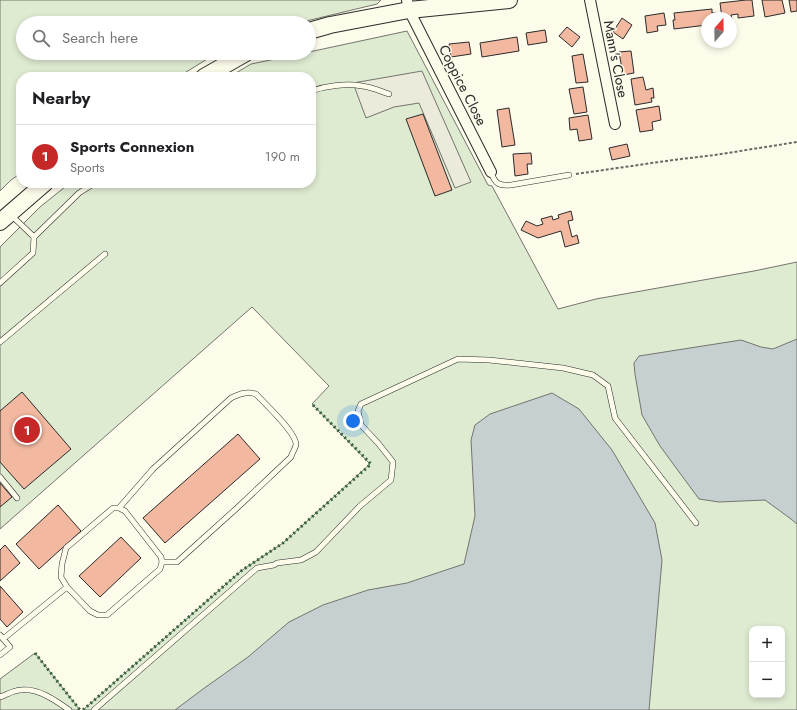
<!DOCTYPE html>
<html lang="en">
<head>
<meta charset="utf-8">
<style>
	body { margin:0; font-family:Jost,sans-serif; background:#f6f6f6; color:#202124 }
	.controls { position:absolute; right:12px; bottom:12px; display:grid; overflow:hidden; border-radius:8px; box-shadow:0 2px 6px #0003 }
	.controls button { width:36px; height:36px; display:grid; place-items:center; padding:0; border:0; border-bottom:1px solid #e0e0e0; background:#fff; color:#202124; font:20px sans-serif }
	.compass { position:absolute; left:701px; top:12px; width:36px; height:36px; border-radius:50%; background:#fff; box-shadow:0 2px 6px #0003; rotate:20deg }
	.you { position:absolute; left:353px; top:421px; width:14px; height:14px; margin:-10px; border:3px solid #fff; border-radius:50%; background:#1a73e8; box-shadow:0 0 0 6px #1a73e833 }
	.badge { display:grid; place-items:center; width:26px; height:26px; border-radius:50%; background:#c62828; color:#fff; font-size:13px; font-weight:700 }
	.pin { position:absolute; translate:-50% -50%; border:2px solid #fff; box-shadow:0 1px 4px #0006 }
	.list { margin:0; padding:0; list-style:none }
	h2 { display:flex; justify-content:space-between; align-items:center; height:52px; margin:0; padding:0 16px; font-size:17px }
	h2 small { font-size:13px; font-weight:400; color:#757577 }
	.list li { display:grid; grid-template-columns:26px 1fr auto; gap:12px; align-items:center; box-sizing:border-box; height:64px; padding:0 16px; border-top:1px solid #e0e0e0 }
	.list b { display:block; font-size:15px; white-space:nowrap }
	.list p { margin:0; font-size:13px; white-space:nowrap; color:#757577 }
	.list em { font-size:13px; font-style:normal; color:#757577 }
	.icon { flex:none; width:22px; height:22px; fill:none; stroke:currentColor; stroke-width:2; stroke-linecap:round; stroke-linejoin:round }
	.map { position:relative; flex:none; width:797px; height:710px; overflow:hidden }
	.search { position:absolute; background:#fff; box-shadow:0 2px 6px #0003; left:16px; top:16px; width:300px; height:44px; display:flex; align-items:center; gap:10px; box-sizing:border-box; padding:0 14px; border-radius:22px; color:#757577; font-size:15px }
	.panel { position:absolute; background:#fff; box-shadow:0 2px 6px #0003; left:16px; top:72px; width:300px; height:116px; border-radius:16px }
	.map>svg:first-child { display:block }
</style>
</head>
<body>
<div class="map">
<svg width="797" height="710" viewBox="0 0 797 710">
	<rect width="100%" height="100%" fill="#fdfbea"/>
	<!-- green -->
	<path fill="#deebd1" stroke="#74746e" fill-rule="evenodd" d="M0,0h381l-4,4 -79,19h-275v30h194l-39,24h-157v96l-10,7 -11,11z
		M407,31l81,154 4,1 66,123 38,-10 158,-28 43,-9v448h-714l158,-139 42,-28 87,-79 -58,-60 17,-18 -77,-79 -252,222v-282l40,-40 30,-24h241v-106h-82l22,-13 53,-11h5v-1zM752,629h30v66h-30z
		M35,653l45,57h-80v-31z"/>
	<!-- parking -->
	<path fill="#eceadb" stroke="#74746e" d="M422,71l49,111 -16,6 -36,-85 -25,4 -28,11 -13,-35z"/>
	<!-- water -->
	<path fill="#c7d0d0" stroke="#74746e" d="M797,339v185l-6,-5 -26,-19 -46,2 -20,-3 -39,-53 -18,-31 -7,-41 -1,-11 5,-7 102,-16 20,7 12,2z
		M552,393l27,16 33,41 43,73 7,37 -13,150h-474l28,-21 45,-32 41,-35 34,-17 45,-15 39,-7 57,-19 11,-48 -4,-76 4,-15 15,-11z"/>
	<!-- building -->
	<path fill="#f2b8a0" stroke="#2b2b2b" d="M746,0h6l2,16 -16,2v-4l-7,1 1,4 -1,1v-2h-9l-2,-15z
		M762,0h20l3,13 -20,4z
		M789,0h8v11l-6,1z
		M712,9v4h5l1,5h-11v7l-33,4 -1,-9h2l-1,-7z
		M664,13l2,12 -9,1 1,5 -11,2 -2,-17z
		M622,18l10,7 -9,14 -10,-7z
		M567,27l13,10 -8,10 -13,-11z
		M545,30l2,12 -19,3 -2,-12z
		M517,37l2,14 -37,6 -2,-14z
		M469,42l2,12 -20,3 -2,-13z
		M631,51l3,22 -11,2 -4,-23z
		M583,54l5,28 -12,1 -4,-27z
		M643,77l3,13 7,-2 1,10h-3l1,4 -17,3 -4,-26z
		M583,87l4,25 -13,2 -5,-25z
		M659,106l2,14 -9,2 1,8 -13,2 -4,-22z
		M509,108l6,37 -13,2 -5,-37z
		M423,114l29,76 -17,6 -29,-77z
		M588,115l4,24 -13,2 -2,-12 -7,1 -1,-12z
		M627,144l3,12 -18,4 -3,-12z
		M531,153l1,11h-5l1,10 -13,2 -2,-22z
		M571,211l2,9 -5,1 4,16 5,-2 2,8 -14,4 -4,-16 -23,7 -17,-8 5,-9 11,5 6,-2 -2,-5 11,-3 1,4 6,-2 -1,-3z
		M22,392l49,57 -47,40 -24,-27v-51z
		M238,434l22,25 -95,84 -22,-25z
		M0,483l12,14 -12,10z
		M58,505l23,26 -42,38 -23,-25z
		M121,537l20,21 -41,39 -21,-21z
		M5,545l15,18 -20,18v-31z
		M0,586l23,26 -16,15 -7,-8z"/>
	<g fill="none" stroke-linecap="round" stroke-linejoin="round">
		<!-- service casing -->
		<g stroke="#2b2b2b" stroke-width="6">
			<path id="service" d="M311,91c15,-5 35,-8 51,-5 9,1 18,5 27,8
				M491,172c4,12 8,14 20,13l58,-10
				M34,237l45,-44 16,-10
				M0,283l33,-30 1,-16 -23,-22
				M0,342l105,-88
				M0,477l17,21
				M119,508l34,-39 78,-71c9,-4 15,-7 25,-4 8,9 41,39 40,51 -1,4 -4,8 -5,12l-54,51 -60,54h-15
				M0,635l10,12 -10,8
				M3,639l64,-52 23,24 8,4h9l53,-46 2,-7 -1,-5 -36,-46 -6,-3h-6l-47,40 -4,16 -1,13 6,10
				M0,697c6,-2 14,-7 21,-7 17,-2 34,10 48,20
				M94,710l163,-142 17,-3 3,-2 24,-3 15,-8 44,-46 31,-26 2,-18 -15,-19 -17,-18 -3,-14 3,-7 97,-45 31,1 74,8 30,7 15,11 7,32 81,105"/>
		</g>
		<!-- minor casing -->
		<g stroke="#2b2b2b" stroke-width="12">
			<path id="minor" d="M407,0l2,10 82,162
				M590,0l25,124"/>
		</g>
		<!-- primary casing -->
		<g stroke="#2b2b2b" stroke-width="18">
			<path id="primary" d="M309,31l21,-6 79,-15 100,-10
				M204,77l42,-24
				M0,222l45,-39"/>
		</g>
		<!-- path -->
		<path stroke="#6a6964" stroke-width="2" stroke-dasharray="3 2" stroke-linecap="butt" d="M576,174l97,-14 42,-5 82,-13"/>
		<!-- service -->
		<use href="#service" stroke="#fdfbea" stroke-width="5"/>
		<!-- minor -->
		<use href="#minor" stroke="#fdfbea" stroke-width="10"/>
		<!-- primary -->
		<use href="#primary" stroke="#fdfbea" stroke-width="16"/>
		<!-- hedge -->
		<path stroke="#34623c" stroke-width="3" stroke-dasharray="2 3" stroke-linecap="butt" d="M35,653l45,57
			M83,710l158,-139 42,-28 88,-79 -59,-60"/>
	</g>
	<g text-anchor="middle" dominant-baseline="central" stroke-width="3" stroke-linejoin="round" paint-order="stroke">
		<!-- street labels -->
		<g font-size="14" fill="#2b2b2b" stroke="#fdfbea">
			<text transform="translate(616 59) rotate(79)">Mann's Close</text>
			<text transform="translate(463 85) rotate(63)">Coppice Close</text>
		</g>
	</g>
</svg>
<div class="controls">
<button>+</button>
<button>−</button>
</div>
<svg class="compass" viewBox="-18 -18 36 36"><path d="M0-13l5 13h-10z" fill="#e53935"/><path d="M0 13l5-13h-10z" fill="#757577"/></svg>
<div class="you"></div>
<div class="pin badge" style="left:27px;top:430px">1</div>
<div class="search"><svg class="icon" aria-label="search" viewBox="0 0 24 24"><circle cx="10" cy="10" r="6"/><path d="M15 15l6 6"/></svg>Search here</div>
<section class="panel">
<h2>Nearby<small></small></h2>
<ul class="list">
<li><span class="badge">1</span><div><b>Sports Connexion</b><p>Sports</p></div><em>190 m</em></li>
</ul>
</section>
</div>
</body>
</html>
